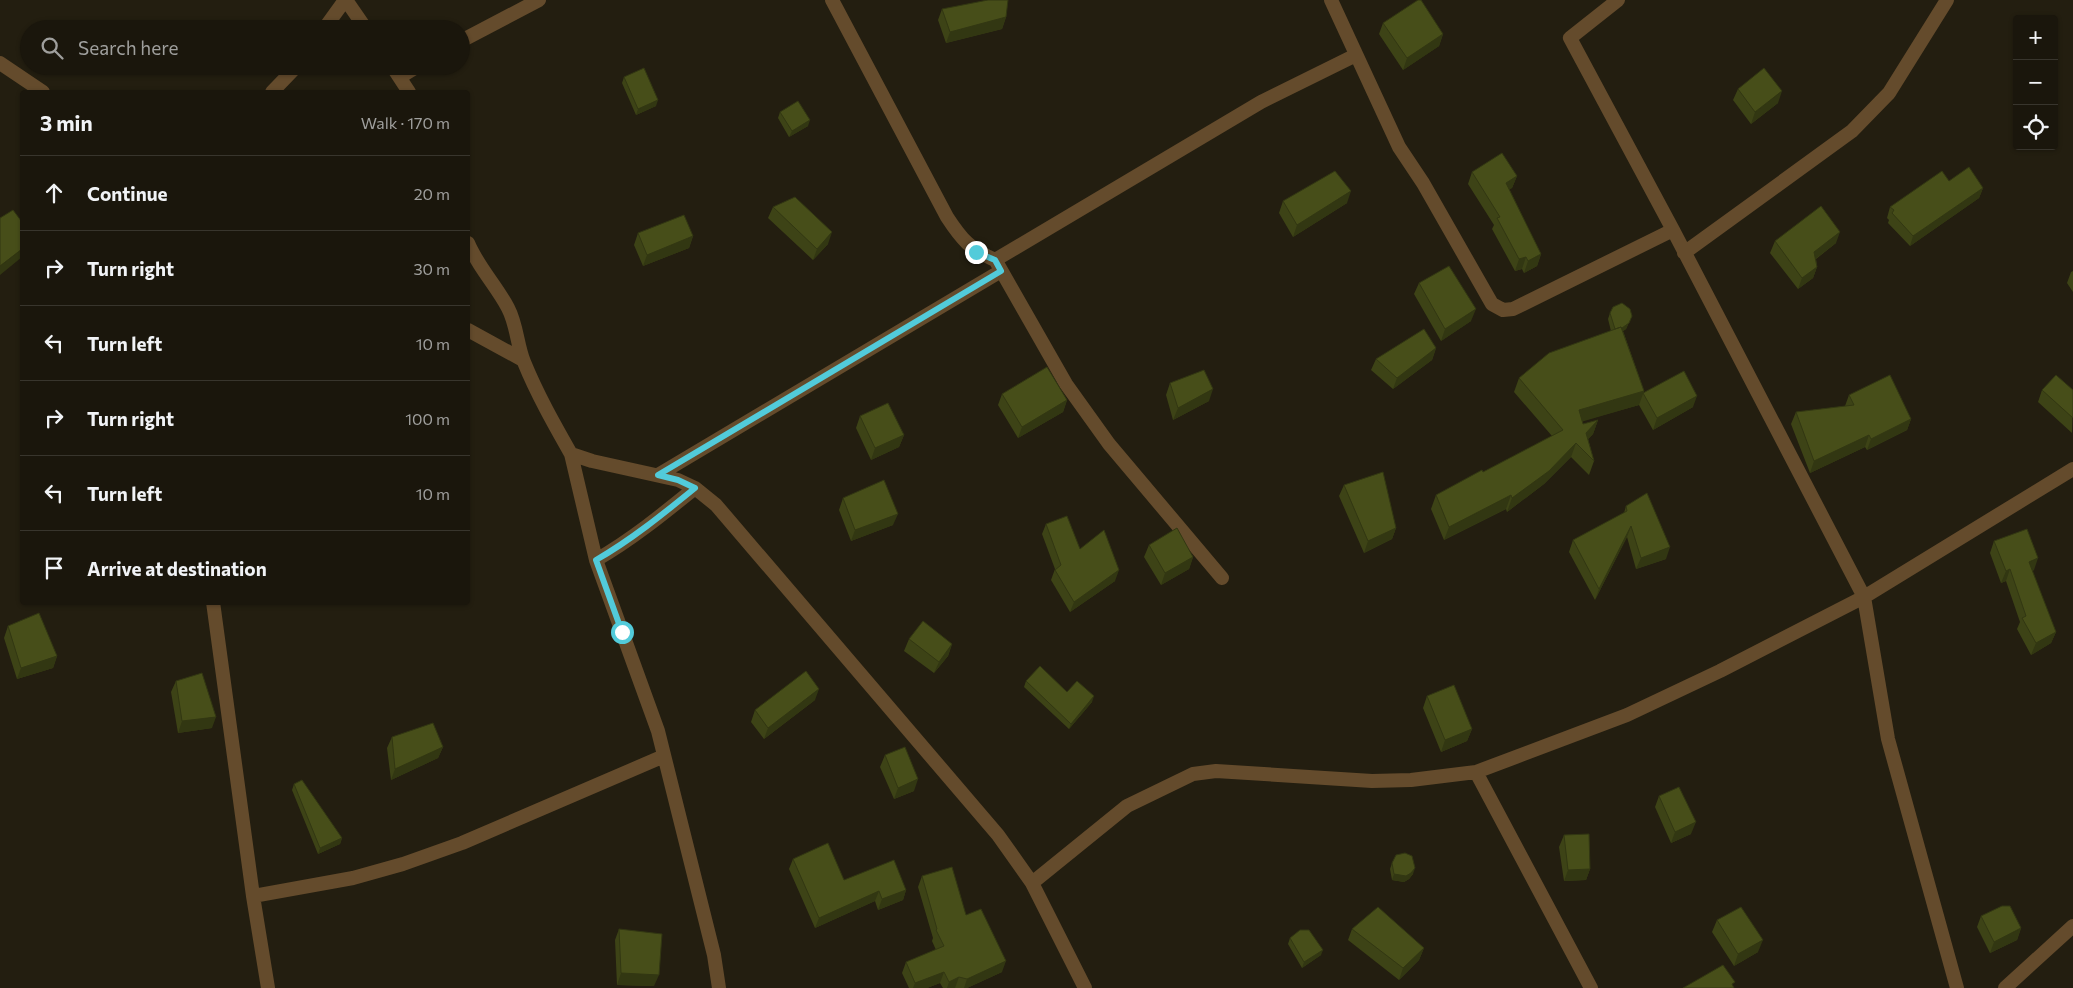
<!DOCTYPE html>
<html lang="en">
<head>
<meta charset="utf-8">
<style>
	body { margin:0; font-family:Commissioner,sans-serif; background:#27231a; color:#f1f3f6 }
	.controls { position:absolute; right:15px; top:15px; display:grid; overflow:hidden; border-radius:5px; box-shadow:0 1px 4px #0004 }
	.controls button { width:45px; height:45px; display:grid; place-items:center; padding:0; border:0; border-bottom:1px solid #38352d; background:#1a160c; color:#f1f3f6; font:25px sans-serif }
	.stop { position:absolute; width:15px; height:15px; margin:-11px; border:4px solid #52cbda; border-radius:50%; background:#fff }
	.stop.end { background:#52cbda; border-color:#fff; box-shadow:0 1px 5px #0008 }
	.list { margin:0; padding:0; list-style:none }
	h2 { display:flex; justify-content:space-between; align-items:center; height:65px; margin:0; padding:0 20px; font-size:21px }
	h2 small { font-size:16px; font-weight:400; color:#9f9f9d }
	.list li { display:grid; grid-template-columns:32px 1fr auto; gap:15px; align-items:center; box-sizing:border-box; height:75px; padding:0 20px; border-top:1px solid #38352d }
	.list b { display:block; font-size:19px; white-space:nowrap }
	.list em { font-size:16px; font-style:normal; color:#9f9f9d }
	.icon { flex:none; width:28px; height:28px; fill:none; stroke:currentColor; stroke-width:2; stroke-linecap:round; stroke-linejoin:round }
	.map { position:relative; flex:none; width:2073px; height:988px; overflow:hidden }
	.search { position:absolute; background:#1a160c; box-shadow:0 1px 4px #0004; left:20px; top:20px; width:450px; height:55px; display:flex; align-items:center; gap:12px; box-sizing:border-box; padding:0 18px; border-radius:28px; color:#9f9f9d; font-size:19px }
	.panel { position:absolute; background:#1a160c; box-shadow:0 1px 4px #0004; left:20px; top:90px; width:450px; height:515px; border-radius:5px }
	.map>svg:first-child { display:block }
</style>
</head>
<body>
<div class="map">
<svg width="2073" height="988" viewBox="0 0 2073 988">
	<rect width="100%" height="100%" fill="#231e10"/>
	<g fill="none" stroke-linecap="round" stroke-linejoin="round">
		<!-- minor -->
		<path stroke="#644b2c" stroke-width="14" d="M346,0l20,29
			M832,0l115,217c15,23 23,32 48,43l266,-158 95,-47
			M1331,0l68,147 24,36 69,121 11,6 10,-1 160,-79
			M1618,0l-48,38 103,192 191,367 24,142 69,249
			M324,29l21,-29
			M461,41l78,-41
			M0,63l43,29
			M392,66l17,26
			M400,77l18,-11
			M272,92l25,-26
			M468,243c10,24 28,42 40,65 9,17 9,37 16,54 13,32 30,62 47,92l21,7 86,19 17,8 21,17 282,330 34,48 53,105
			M1684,253l168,-122 37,-38 58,-93
			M997,263l69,121 43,60 113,134
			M468,330l55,30
			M571,454l25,106 62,171 56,224 5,33
			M658,475l343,-204
			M596,560c35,-20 67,-46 99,-72
			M213,602l40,294 15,92
			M1476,772l115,216
			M1032,883l95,-77 66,-32 23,-3 156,10 39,-1 65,-8 151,-57 93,-44 144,-74 209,-128
			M253,896l100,-18 50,-14 59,-21 202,-87
			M2005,988l68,-62"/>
	</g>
	<!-- wall -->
	<path fill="#3d4316" d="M942,9l64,8 -4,12 -56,14 -8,-23z
		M1383,23l60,11 -4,12 -36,24 -24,-36z
		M624,77l32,29 -20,9 -14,-32z
		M1738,89l40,14 -27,21 -18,-24z
		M780,112l28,14 -19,11 -11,-19z
		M1472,172l45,4 -5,12 -3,1 32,65 -4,12 -13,7 -2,-4 -7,2 -23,-42 2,-4 -26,-41z
		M1983,188l-4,10 -69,48 -22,-23 1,-3 -2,-2 3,-11z
		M1283,201l64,2 -54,34 -14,-24z
		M773,207l55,37 -15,16 -45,-42z
		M638,233l55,3 -4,12 -46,18 -9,-21z
		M1775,241l61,2 -20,16 1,8 -4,11 -15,11 -28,-36z
		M2073,271v21l-6,-9 4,-11z
		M1419,283l52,38 -30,20 -27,-47z
		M1610,313l22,3 -6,13 -3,2 21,60 -1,2 50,14 -40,23 -14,-25 -57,16 1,3 15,-4 -5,14 -5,5 6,22 -5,14 -18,-18 -27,27 -37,28 -1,-3 -62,31 -13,-31 5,-14 47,-23 69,-36 -38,-44 5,-14 92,-47 -3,-12z
		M1436,348l-4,12 -39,29 -22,-19 5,-11z
		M1170,383l39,18 -36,19 -7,-25z
		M2042,390h31l-1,43 -34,-31z
		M1002,394l65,6 -4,12 -45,26 -20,-33z
		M1849,395l62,24 -4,11 -40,20 -2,-3 -55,26 -19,-49 5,-12 49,-6z
		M860,416l44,19 -5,12 -28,13 -15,-32z
		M1344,485l52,43 -4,11 -28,14 -25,-57z
		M843,498l50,27 -42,16 -12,-31z
		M1626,506l40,53 -30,10 -9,-32 -32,63 -26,-48 4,-12 51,-27z
		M1046,524l34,25 35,32 -45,31 -19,-32 4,-11 -13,-35z
		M1994,541l40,29 -2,1 24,61 -5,11 -20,12 -14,-26 3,-7 -14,-41 -5,2 -11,-30z
		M1149,545l44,12 -4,12 -28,16 -17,-28z
		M8,626l49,30 -4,12 -36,11 -13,-41z
		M909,639l43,5 -4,12 -14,17 -30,-22z
		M176,681l36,47 -34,5 -7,-41z
		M1026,681l41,11 25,10 -23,27 -45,-42z
		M1427,696l45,33 -5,12 -26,11 -18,-44z
		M815,700l-51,39 -13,-17 4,-12z
		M392,737l51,10 -5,11 -47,22 -4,-32z
		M885,755l29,36 -20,8 -14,-32z
		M294,784l48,54 -2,6 -22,10 -26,-64z
		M1659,796l32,38 -20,9 -16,-36z
		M1564,835l26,34 -4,11 -22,1 -5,-34z
		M793,859l51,21 62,10 -3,10 -25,10 -3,-9 -60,27 -26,-59z
		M1392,863l21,11 -4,5 -5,3 -12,-2 -2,-11z
		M922,876l44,39 36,57 -35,16h-24l-3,-5 -13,5h-18l-7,-15 4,-11 30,-12 -4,-9 1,-3 -15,-51z
		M1981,916l40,12 -4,12 -27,13 -13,-26z
		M1717,920l41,32 -24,14 -22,-34z
		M619,929l35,57 -37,-1 -2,-45z
		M1352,929l72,19 -5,12 -20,20 -51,-40z
		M1290,938l31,17 -19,13 -14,-24z"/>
	<!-- shaded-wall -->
	<path fill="#323712" d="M1006,17l-4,12 -56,14 4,-11z
		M1443,34l-4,12 -36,24 4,-12z
		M1782,91l-4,12 -27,21 4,-12z
		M658,100l-2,6 -20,9 2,-6z
		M810,120l-2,6 -19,11 3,-6z
		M1517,176l-5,12 -10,6 4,-11z
		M1983,188l-4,10 -69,48 3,-10z
		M1351,191l-4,12 -54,34 4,-12z
		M832,232l-4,12 -15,16 4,-11z
		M1840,232l-4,11 -26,20 4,-11z
		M693,236l-4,12 -46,18 4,-11z
		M22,249v8l-22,18v-9z
		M1541,254l-4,12 -13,7 4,-12z
		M1526,257l-4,12 -7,2 4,-12z
		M1817,267l-4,11 -15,11 4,-11z
		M1476,309l-5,12 -30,20 4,-12z
		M1632,316l-6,13 -12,9z
		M1436,348l-4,12 -39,29 4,-11z
		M1213,389l-4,12 -36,19 5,-12z
		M1644,391l-5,14 -65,19 5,-14z
		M1697,396l-4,11 -40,23 4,-12z
		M1067,400l-4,12 -45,26 4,-11z
		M1911,419l-4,11 -40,20 4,-11z
		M1598,420l-5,14 -12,13 5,-14z
		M904,435l-5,12 -28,13 4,-12z
		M1869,435l-4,12 -55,26 4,-12z
		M1576,443l-5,14 -27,27 -37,28 5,-14z
		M1511,495l-5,14 -62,31 5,-13z
		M898,514l-5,11 -42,16 4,-11z
		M1631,526l-4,11 -32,63 4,-11z
		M1396,528l-4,11 -28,14 4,-12z
		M1670,547l-4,12 -30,10 5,-11z
		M1193,557l-4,12 -28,16 4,-12z
		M2038,558l-4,12 -9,3 4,-11z
		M2010,569l-4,12 -5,2 5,-12z
		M1119,570l-4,11 -45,31 4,-10z
		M2056,632l-5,11 -20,12 5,-12z
		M952,644l-4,12 -14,17 5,-11z
		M57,656l-4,12 -36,11 4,-11z
		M819,689l-4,11 -51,39 4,-11z
		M1094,696l-2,6 -23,27 2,-5z
		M216,717l-4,11 -34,5 4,-12z
		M1472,729l-5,12 -26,11 4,-12z
		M443,747l-5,11 -47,22 4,-11z
		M918,779l-4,12 -20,8 4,-11z
		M1696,822l-5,12 -20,9 4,-11z
		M342,838l-2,6 -22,10 2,-6z
		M1415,868l-2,6 -4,5 -5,3 -12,-2 2,-6z
		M1590,869l-4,11 -22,1 4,-11z
		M906,890l-3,10 -25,10 4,-11z
		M879,891l-4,10 -60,27 4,-10z
		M2021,928l-4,12 -27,13 4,-11z
		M1763,940l-5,12 -24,14 4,-12z
		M1424,948l-5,12 -20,20 4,-12z
		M1323,950l-2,5 -19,13 2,-6z
		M1006,961l-4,11 -35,16h-3l3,-9z
		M944,972l-4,11 -13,5h-14l2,-5z
		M621,973l38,2 -5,11 -37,-1z
		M959,977l-4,11h-8l2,-6z"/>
	<!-- building -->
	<path fill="#474e19" stroke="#323712" d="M988,0h20l-2,17 -56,15 -8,-23z
		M1418,0h3l22,34 -36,24 -24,-35z
		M644,68l14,32 -20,9 -14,-32z
		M1764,68l18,23 -27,21 -17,-23z
		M798,101l12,19 -18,11 -12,-19z
		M1502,153l15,23 -11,7 35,71 -13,7 -2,-4 -7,2 -22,-41 3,-1 -28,-45z
		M1969,167l14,21 -70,48 -21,-23 2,-3 -4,-3 52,-36 7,10z
		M1335,171l16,20 -54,34 -14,-24z
		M795,197l37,35 -15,17 -44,-42z
		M1821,206l19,26 -26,20 3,15 -15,11 -27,-37z
		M13,210l9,12v27l-22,17v-48z
		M684,215l9,21 -46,19 -9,-22z
		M1449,266l27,43 -31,20 -26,-46z
		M1622,303l8,6 2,7 -3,7 -7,5 -1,-1 -6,2 -5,-16 3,-6z
		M1621,327l23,64 -65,19 4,14 15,-4 -12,13 8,28 -18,-18 -27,28 -37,27 -1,-3 -62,32 -13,-32 46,-25 1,2 80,-42 -44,-52 30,-25z
		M1424,329l12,19 -39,30 -21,-19z
		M1047,367l20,33 -45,27 -20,-33z
		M1204,370l9,19 -35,19 -8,-25z
		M1684,371l13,25 -40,22 -14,-25z
		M1890,375l21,44 -40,20 -2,-4 -55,26 -18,-49 58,-7 -5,-10z
		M2056,375l17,15v28l-31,-28z
		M888,403l16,32 -29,13 -15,-32z
		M1383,472l13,56 -28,13 -24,-56z
		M884,480l14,34 -43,16 -12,-32z
		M1647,493l23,54 -29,11 -10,-32 -32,63 -26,-49 54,-29 -1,-5z
		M1067,516l13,33 24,-19 15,40 -45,32 -19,-32 6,-5 -15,-41z
		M1177,528l16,29 -28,16 -16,-28z
		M2027,529l11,29 -9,4 27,70 -20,11 -14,-25 4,-2 -16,-47 -4,2 -12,-30z
		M39,613l18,43 -36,12 -13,-42z
		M923,621l29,23 -13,18 -30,-23z
		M1040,666l27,26 10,-11 17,15 -23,28 -45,-43z
		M806,671l13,18 -51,39 -13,-18z
		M202,673l14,44 -34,4 -6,-40z
		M1454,685l18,44 -27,11 -18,-44z
		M433,723l10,24 -48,22 -3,-32z
		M905,747l13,32 -20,9 -13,-33z
		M302,780l40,58 -22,10 -26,-64z
		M1679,787l17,35 -21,10 -16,-36z
		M1589,834l1,35 -22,1 -4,-35z
		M828,843l16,37 50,-20 12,30 -24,9 -3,-8 -60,27 -26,-59z
		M1405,853l7,3 3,12 -4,5 -5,3 -12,-2 -2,-11 4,-8z
		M952,867l14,48 15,-6 25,52 -39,18 -8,-2 -10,5 -5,-10 -29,11 -9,-21 38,-16 -8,-16 1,-1 -15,-53z
		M2002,906h8l11,22 -27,14 -13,-26z
		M1378,907l46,41 -21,20 -51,-39z
		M1741,907l22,33 -25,14 -21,-34z
		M619,929l43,5 -3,41 -38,-2z
		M1300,930h9l14,20 -19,12 -14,-24z
		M1723,965l12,17 -3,2 2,4h-51z"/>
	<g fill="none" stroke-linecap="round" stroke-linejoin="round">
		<!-- route -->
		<path stroke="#52cbda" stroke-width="6" d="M622,632l-26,-72c35,-20 67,-46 99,-72l-17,-8 -20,-5 343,-204 -6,-11 -19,-8"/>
	</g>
</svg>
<div class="controls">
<button>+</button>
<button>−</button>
<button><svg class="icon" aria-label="locate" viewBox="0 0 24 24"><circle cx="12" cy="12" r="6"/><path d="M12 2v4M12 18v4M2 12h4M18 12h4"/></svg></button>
</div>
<div class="stop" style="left:622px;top:632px"></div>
<div class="stop end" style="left:976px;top:252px"></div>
<div class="search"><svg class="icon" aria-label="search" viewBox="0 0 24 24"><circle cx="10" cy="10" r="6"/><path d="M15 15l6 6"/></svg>Search here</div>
<section class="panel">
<h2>3 min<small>Walk · 170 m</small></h2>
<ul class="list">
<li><svg class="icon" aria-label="ahead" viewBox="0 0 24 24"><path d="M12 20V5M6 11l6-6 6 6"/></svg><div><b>Continue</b></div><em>20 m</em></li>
<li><svg class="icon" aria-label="right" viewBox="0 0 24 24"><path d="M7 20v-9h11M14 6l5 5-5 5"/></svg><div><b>Turn right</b></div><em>30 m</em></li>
<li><svg class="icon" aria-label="left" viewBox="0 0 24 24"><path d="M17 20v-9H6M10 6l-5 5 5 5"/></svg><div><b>Turn left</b></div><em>10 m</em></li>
<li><svg class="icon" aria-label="right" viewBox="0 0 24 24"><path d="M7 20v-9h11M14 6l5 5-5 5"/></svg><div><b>Turn right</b></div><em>100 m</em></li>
<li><svg class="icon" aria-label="left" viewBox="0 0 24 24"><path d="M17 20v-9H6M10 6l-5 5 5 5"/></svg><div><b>Turn left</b></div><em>10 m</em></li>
<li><svg class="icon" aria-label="arrive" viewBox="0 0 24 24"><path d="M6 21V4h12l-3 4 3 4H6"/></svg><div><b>Arrive at destination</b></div></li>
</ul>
</section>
</div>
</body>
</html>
